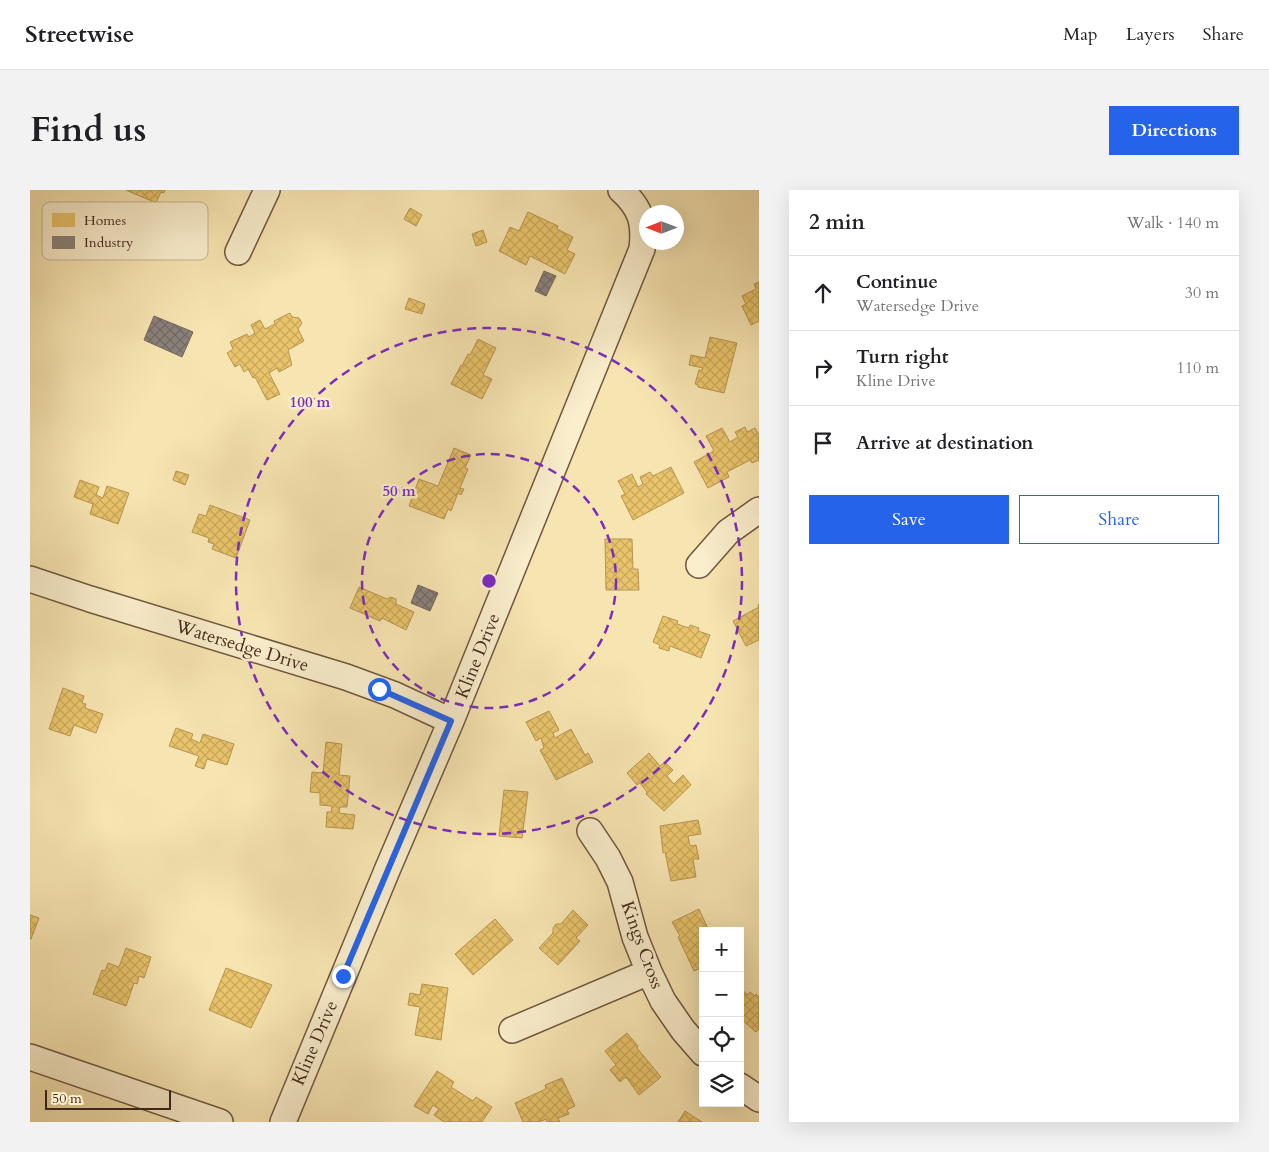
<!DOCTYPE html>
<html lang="en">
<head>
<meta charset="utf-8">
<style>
	body { margin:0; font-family:Cardo,serif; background:#f2f2f2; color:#202124 }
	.controls { position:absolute; right:15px; bottom:15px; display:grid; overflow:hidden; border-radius:0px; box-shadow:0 5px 20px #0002 }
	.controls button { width:45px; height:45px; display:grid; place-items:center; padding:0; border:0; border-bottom:1px solid #e0e0e0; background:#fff; color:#202124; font:25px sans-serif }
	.compass { position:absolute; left:609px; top:15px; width:45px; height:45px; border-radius:50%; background:#fff; box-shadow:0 5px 20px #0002; rotate:270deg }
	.scale { position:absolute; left:15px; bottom:12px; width:126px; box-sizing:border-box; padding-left:5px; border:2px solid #42281a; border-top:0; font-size:14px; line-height:18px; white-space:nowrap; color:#42281a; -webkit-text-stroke:4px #faeecc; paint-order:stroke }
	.stop { position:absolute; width:15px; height:15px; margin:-11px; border:4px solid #2563eb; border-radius:50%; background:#fff }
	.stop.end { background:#2563eb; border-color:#fff; box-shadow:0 1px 5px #0008 }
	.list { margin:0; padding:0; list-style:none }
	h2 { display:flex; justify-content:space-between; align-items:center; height:65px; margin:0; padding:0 20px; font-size:21px }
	h2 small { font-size:16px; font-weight:400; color:#757577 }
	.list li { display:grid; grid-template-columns:32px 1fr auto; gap:15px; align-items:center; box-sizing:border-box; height:75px; padding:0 20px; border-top:1px solid #e0e0e0 }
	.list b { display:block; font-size:19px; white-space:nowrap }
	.list p { margin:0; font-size:16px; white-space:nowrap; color:#757577 }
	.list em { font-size:16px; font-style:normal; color:#757577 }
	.actions { display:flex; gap:10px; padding:15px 20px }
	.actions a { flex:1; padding:11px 0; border:1px solid #2563eb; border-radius:0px; text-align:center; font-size:18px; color:#2563eb }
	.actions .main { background:#2563eb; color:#fff }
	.icon { flex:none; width:28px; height:28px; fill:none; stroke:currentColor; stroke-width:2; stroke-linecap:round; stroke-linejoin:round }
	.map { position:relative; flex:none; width:729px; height:932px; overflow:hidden; border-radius:0px }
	header { display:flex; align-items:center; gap:30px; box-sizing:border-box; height:70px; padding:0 25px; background:#fff; border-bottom:1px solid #e0e0e0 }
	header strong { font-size:24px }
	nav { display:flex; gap:28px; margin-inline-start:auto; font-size:18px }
	.intro { display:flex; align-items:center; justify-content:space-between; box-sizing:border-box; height:120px; padding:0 30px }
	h1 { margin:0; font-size:35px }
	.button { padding:12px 22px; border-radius:0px; background:#2563eb; color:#fff; font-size:18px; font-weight:700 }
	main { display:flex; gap:30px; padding:0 30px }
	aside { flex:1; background:#fff; border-radius:0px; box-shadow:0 5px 20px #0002 }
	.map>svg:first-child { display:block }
</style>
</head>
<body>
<header>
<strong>Streetwise</strong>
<nav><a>Map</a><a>Layers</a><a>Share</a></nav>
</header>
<div class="intro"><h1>Find us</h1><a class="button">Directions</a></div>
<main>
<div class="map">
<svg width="729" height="932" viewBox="0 0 729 932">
	<defs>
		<pattern id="homes-cross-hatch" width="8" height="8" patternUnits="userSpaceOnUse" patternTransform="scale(1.25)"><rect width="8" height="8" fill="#e9c46a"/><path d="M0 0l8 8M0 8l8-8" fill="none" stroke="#c9a85b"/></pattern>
		<pattern id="industry-cross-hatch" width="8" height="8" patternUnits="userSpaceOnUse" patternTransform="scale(1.25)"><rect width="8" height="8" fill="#8a817c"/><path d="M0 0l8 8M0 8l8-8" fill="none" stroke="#726a65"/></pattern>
	</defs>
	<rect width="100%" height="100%" fill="#f7e5b1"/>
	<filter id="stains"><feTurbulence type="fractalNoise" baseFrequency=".004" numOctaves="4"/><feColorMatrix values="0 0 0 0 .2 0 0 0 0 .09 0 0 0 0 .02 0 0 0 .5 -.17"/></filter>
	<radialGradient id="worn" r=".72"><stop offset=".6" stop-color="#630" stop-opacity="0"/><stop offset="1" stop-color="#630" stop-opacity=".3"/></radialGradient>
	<!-- homes -->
	<path fill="url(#homes-cross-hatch)" stroke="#b79552" d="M96,0h39l-1,3 -3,-1 -5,11z
		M380,18l12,7 -6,11 -12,-7z
		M498,22l30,14 -1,3 16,8 -6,13 8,4 -10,20 -35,-18 -4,9 -27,-14 11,-24 9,4z
		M453,40l4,12 -11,4 -4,-12z
		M729,92v39l-8,4 -9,-19 4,-2 -4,-8 14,-7 -2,-5z
		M379,108l16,6 -3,10 -17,-5z
		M260,123l2,4 7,1 3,5 -4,6 6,12 -16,9 4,15 -13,7 -2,-4 -8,5 11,21 -13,6 -12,-23 -2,1 -5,-9 -4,3 -4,-8 -5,3 -8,-14 6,-4 -3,-7 17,-8 2,3 6,-4 -4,-8 9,-5 5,9 10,-5 -1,-3z
		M680,147l27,6 -13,50 -26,-6v-2l-3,-1 4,-14h3l1,-2 -14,-3 2,-10 14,3z
		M448,149l18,9 -13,27 9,4 -10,20 -31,-15 10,-19 1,1 6,-12 2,1z
		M715,237l2,5 8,-4 4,7v25l-7,3 -2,-3 -23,12 2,5 -21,11 -14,-26 20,-11 -8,-15 16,-8 8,14 8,-5 -3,-5z
		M424,258l17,7 -6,13 3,1 -8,19 4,1 -3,6 -3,-2 -7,18 -3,-2 -4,10 -35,-13 10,-27 19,7z
		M641,277l13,26 -51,27 -12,-24 4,-2 -7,-13 14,-7 6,13 5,-3 -3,-7 10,-5 3,4z
		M146,281l13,4 -4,10 -12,-5z
		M50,290l19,7 -3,8 7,3 4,-12 22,7 -11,31 -28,-10 3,-10 -19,-7z
		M180,315l40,15 -14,38 -24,-9 2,-5 -6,-2 1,-4 -17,-6 7,-18 7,2z
		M575,349h27l1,30h5l1,21h-33z
		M329,397l28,12 3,-2 6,2v5l18,8 -8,18 -24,-12 -2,3 -30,-13z
		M729,414v36l-13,6 -13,-25 26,-14 -1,-2z
		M633,426l15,5 -1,3 12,4 1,-3 9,3 -1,3 12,4 -9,23 -31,-12 -1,5 -10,-3 1,-3 -7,-3z
		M33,498l21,8 -2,7 4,1 -1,4 18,6 -7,19 -22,-8 -4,11 -21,-7z
		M519,521l10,19 -6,3 2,5 16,-9 14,26 3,-2 5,9 -37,18 -16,-30 4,-2 -3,-10 -5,3 -10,-19z
		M146,538l17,6 -2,5 9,4 3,-9 31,10 -7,21 -20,-6 -3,10 -9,-3 4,-10 -30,-10z
		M296,552l16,2 -3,31 11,1 -3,31h-7l-1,6 16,2 -2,14 -27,-2 1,-15h4l1,-6 -12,-1v-12l-10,-1 2,-20 11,1z
		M619,563l11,13 5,-4 8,8 -6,6 7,8 9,-9 8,10 -27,26 -18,-17 1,-2 -7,-9 -3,2 -10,-12z
		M474,600l24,2 -6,46 -23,-2z
		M668,630l3,14 -13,2 2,10 6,-1 3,14h-6l3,18 -25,4 -6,-29 -2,1 -3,-27z
		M669,719l10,22h-6v36l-9,4 -16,-34 2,-1 -8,-14z
		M543,720l15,15 -12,13 4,3 -22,24 -19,-17 14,-15v-5l3,-4h5z
		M0,725l9,3 -8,21h-1z
		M465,729l18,21 -40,35 -18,-21z
		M96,758l25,9 -7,21 -5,-2 -2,8 -3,-1 -8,23 -33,-12 9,-24 3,1 3,-8 11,4z
		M196,778l46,17 -21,43 -42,-18z
		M392,794l26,4 -7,52 -26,-5 5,-28 -12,-2 2,-12 10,2z
		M710,798l8,7 2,-3 5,4 1,-2 3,3v32l-3,3 -16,-14z
		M597,843l11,13 -1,2 24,29 -22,18 -13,-18 -6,5 -10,-12 6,-5 -11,-14z
		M407,881l17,11 -3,5 22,14 3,-4 16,10 -10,15h-38l-10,-7 5,-6 -6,-4 -5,9 -14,-8z
		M532,888l13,28 -8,4 2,4 -11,4 2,4h-13l-1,-3 -7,3h-16l-8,-19 31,-14 -1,-4z
		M655,921l17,11h-24z"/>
	<!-- industry -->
	<path fill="url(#industry-cross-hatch)" stroke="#74665f" d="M514,81l12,5 -10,20 -11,-5z
		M124,126l39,16 -11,25 -38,-17z
		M388,395l20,8 -8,18 -19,-8z"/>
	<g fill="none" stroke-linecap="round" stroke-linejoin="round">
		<!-- minor casing -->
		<g stroke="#6f5740" stroke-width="28">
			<path id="minor" d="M208,62l29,-62
				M669,375l29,-33 31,-22
				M0,389l60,20 256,78 49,18 56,26
				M560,641l18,27 12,24 15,55 14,35 14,29 20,29 20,23
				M482,840l137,-58
				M0,867l190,65
				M710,896l19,13
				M253,932l105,-254 63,-147 191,-472c3,-26 -1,-41 -21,-59"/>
		</g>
		<!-- minor -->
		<use href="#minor" stroke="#faeecc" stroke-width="25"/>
	</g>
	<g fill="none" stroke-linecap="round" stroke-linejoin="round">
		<!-- route -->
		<path stroke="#2563eb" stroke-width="6" d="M313,786l108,-255 -72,-32"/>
	</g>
	<!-- distance rings -->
	<g fill="none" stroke="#7b2cbf" stroke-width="2.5" stroke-dasharray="9 6">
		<circle cx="459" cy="391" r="127"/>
		<circle cx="459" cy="391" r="253"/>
	</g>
	<g text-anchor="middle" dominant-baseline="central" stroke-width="5" stroke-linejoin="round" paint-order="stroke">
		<!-- street labels -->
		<g font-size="18" fill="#42281a" stroke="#faeecc">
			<text transform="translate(212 456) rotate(17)">Watersedge Drive</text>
			<text transform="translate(448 466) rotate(-68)">Kline Drive</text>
			<text transform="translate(612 755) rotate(70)">Kings Cross</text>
			<text transform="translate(285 853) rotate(-67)">Kline Drive</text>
		</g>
	</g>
	<!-- legend -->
	<rect x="12" y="12" width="166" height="58" rx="8" fill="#faeecc" stroke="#c3b397" stroke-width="1"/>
	<rect x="22" y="23" width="23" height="14" fill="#e9c46a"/>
	<rect x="22" y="46" width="23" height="13" fill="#8a817c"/>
	<g font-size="14" fill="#42281a">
		<text x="54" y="35">Homes</text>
		<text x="54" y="57">Industry</text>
	</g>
	<circle cx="459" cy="391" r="8" fill="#7b2cbf" stroke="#faeecc" stroke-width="2.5"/>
	<g font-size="15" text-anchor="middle" font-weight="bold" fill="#7b2cbf" stroke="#faeecc" stroke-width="5" stroke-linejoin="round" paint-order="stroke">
		<text x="280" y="217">100 m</text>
		<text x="369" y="306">50 m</text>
	</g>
	<rect width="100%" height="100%" filter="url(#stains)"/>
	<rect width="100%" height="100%" fill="url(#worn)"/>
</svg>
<div class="controls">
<button>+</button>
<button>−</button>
<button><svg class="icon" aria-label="locate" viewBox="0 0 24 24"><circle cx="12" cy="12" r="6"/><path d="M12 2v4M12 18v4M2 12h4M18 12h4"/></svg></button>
<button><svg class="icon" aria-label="layers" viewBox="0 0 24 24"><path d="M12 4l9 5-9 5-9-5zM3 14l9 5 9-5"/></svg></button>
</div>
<svg class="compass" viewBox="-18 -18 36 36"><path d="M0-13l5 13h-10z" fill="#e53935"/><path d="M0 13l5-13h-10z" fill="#757577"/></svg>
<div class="scale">50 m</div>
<div class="stop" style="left:349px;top:499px"></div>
<div class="stop end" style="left:313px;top:786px"></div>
</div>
<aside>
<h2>2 min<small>Walk · 140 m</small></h2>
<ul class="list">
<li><svg class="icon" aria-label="ahead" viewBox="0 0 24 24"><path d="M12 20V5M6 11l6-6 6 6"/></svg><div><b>Continue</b><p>Watersedge Drive</p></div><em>30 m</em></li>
<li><svg class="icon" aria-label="right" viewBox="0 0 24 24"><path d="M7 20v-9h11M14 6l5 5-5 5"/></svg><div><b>Turn right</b><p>Kline Drive</p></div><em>110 m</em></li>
<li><svg class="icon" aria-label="arrive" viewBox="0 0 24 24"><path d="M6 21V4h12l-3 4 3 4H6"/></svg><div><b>Arrive at destination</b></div></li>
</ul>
<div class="actions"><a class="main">Save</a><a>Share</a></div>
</aside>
</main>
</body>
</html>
